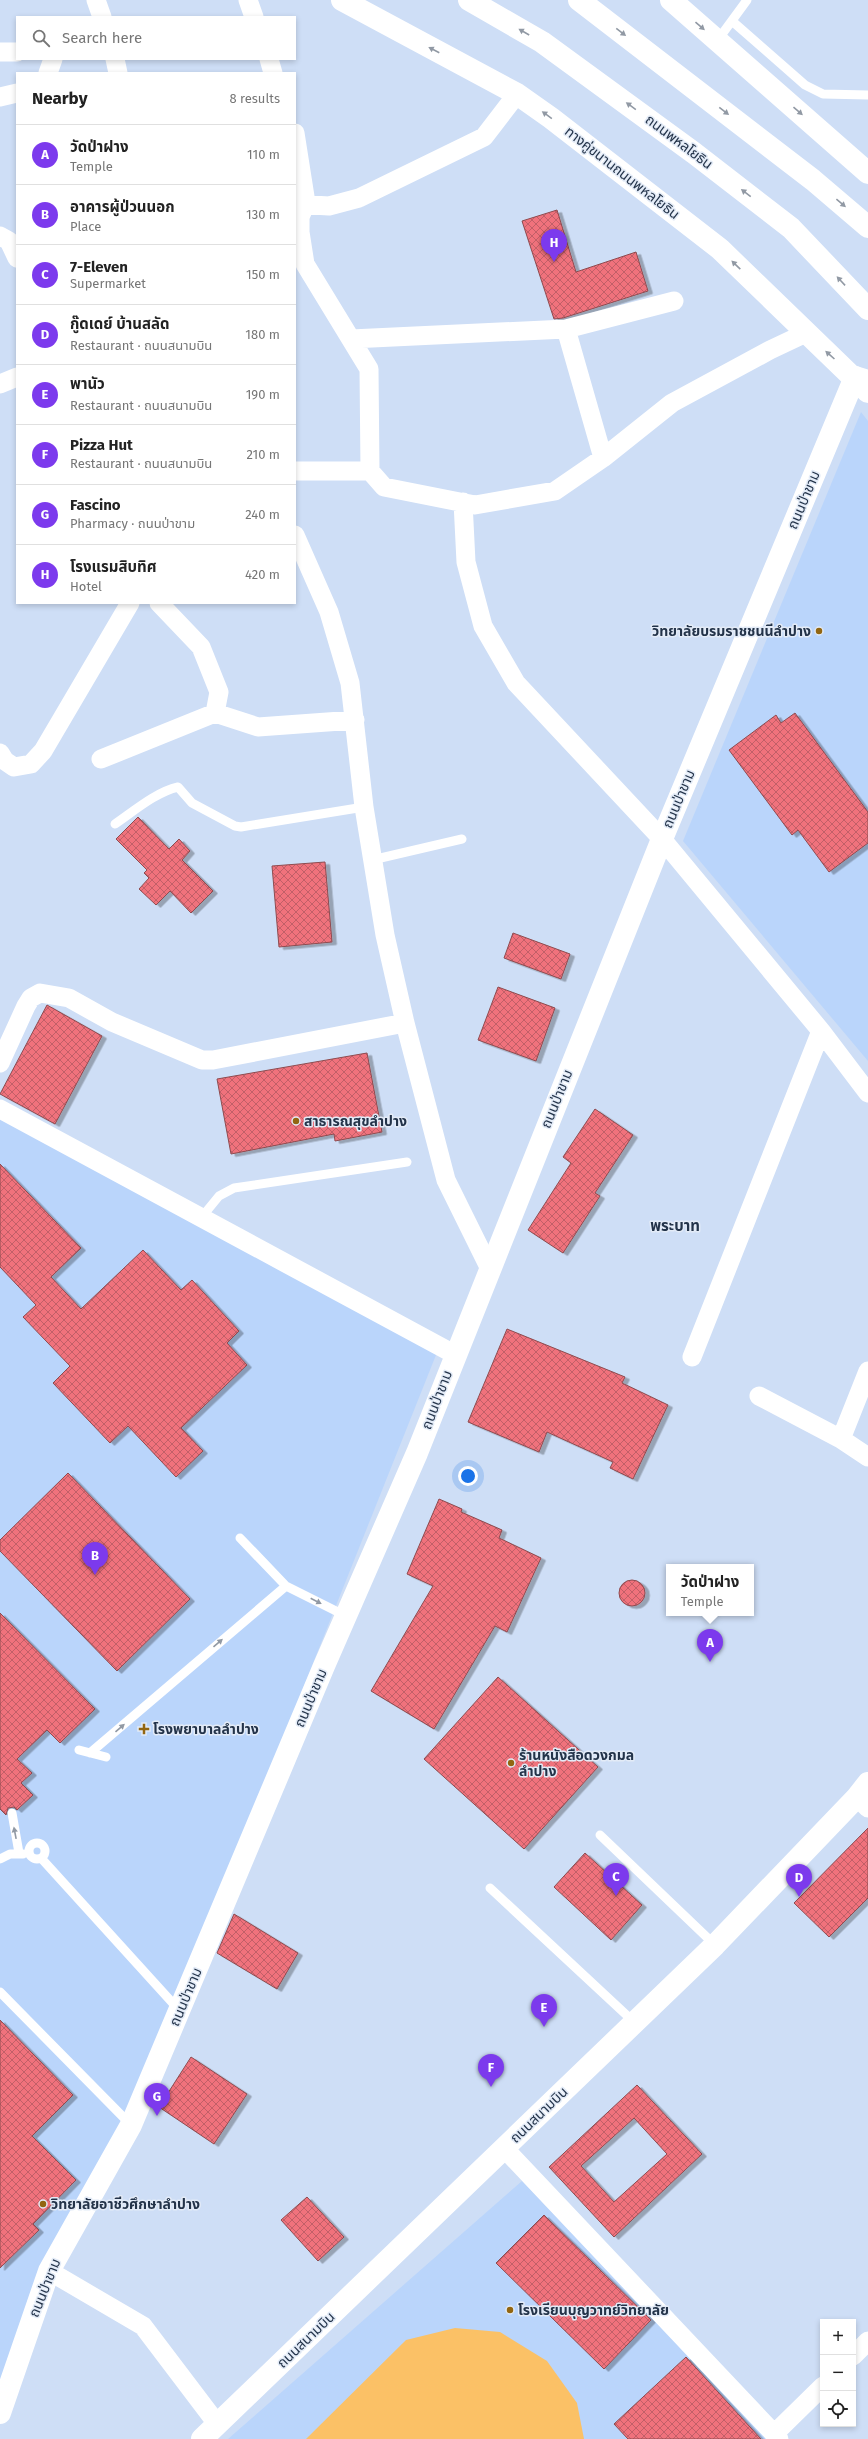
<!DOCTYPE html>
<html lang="en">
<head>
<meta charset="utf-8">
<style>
	body { margin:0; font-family:"Fira Sans","Noto Sans Thai",sans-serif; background:#f6f6f6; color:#222 }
	.controls { position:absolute; right:12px; bottom:12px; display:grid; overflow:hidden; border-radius:0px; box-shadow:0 2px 6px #0003 }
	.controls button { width:36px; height:36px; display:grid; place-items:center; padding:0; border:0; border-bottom:1px solid #e0e0e0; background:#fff; color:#222; font:20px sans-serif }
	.you { position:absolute; left:468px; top:1476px; width:14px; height:14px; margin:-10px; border:3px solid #fff; border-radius:50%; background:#1a73e8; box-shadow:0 0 0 6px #1a73e833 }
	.badge { display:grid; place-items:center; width:26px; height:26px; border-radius:50%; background:#7c3aed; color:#fff; font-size:13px; font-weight:700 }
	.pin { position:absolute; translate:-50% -33px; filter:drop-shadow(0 1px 2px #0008) }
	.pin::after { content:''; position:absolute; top:21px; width:14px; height:12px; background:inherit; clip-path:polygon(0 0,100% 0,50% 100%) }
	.popup { position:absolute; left:666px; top:1564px; width:88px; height:52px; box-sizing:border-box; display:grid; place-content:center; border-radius:0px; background:#fff; filter:drop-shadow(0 1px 3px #0005); font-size:13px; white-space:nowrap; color:#767676 }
	.popup b { font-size:15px; color:#222 }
	.popup::after { content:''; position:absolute; left:50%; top:100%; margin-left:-8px; border:8px solid transparent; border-top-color:#fff }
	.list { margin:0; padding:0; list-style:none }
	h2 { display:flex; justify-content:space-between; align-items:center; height:52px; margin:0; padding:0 16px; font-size:17px }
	h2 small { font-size:13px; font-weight:400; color:#767676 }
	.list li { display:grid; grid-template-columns:26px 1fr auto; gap:12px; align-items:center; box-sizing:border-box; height:60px; padding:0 16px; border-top:1px solid #e0e0e0 }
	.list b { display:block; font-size:15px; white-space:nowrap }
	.list p { margin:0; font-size:13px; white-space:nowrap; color:#767676 }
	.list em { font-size:13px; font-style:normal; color:#767676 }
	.icon { flex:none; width:22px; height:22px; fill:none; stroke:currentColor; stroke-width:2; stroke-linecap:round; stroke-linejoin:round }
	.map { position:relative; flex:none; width:868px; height:2439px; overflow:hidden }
	.search { position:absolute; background:#fff; box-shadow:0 2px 6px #0003; left:16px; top:16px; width:280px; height:44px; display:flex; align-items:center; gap:10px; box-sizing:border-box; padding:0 14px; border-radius:0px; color:#767676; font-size:15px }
	.panel { position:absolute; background:#fff; box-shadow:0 2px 6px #0003; left:16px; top:72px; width:280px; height:532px; border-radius:0px }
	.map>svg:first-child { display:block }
</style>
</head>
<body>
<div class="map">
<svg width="868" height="2439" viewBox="0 0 868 2439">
	<defs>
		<pattern id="building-cross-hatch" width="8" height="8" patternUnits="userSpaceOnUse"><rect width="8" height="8" fill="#f0727c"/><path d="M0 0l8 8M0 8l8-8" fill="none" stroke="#c25e68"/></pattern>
		<filter id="shadow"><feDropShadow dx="4.5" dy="2.5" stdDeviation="0" flood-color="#0004"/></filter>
	</defs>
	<rect width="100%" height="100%" fill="#cedef6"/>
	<!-- built -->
	<path fill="#bad5fb" d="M861,412l7,9v640l-185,-220z
		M0,1117l438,233 -314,787 -124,252z
		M522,2181l246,258h-540z"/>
	<!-- green -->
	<path fill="#fbc166" d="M455,2328l45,4 47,29 30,42 7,36h-278l100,-99z"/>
	<!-- building -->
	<path fill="url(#building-cross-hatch)" stroke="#8e4b4f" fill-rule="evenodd" filter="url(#shadow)" d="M557,210l19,62 60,-20 12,39 -85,27 -9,1 -32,-98z
		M795,713l73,99v31l-39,29 -31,-42 -6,5 -63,-85 47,-35 5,8z
		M138,817l31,32 10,-10 11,12 -8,9 31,31 -22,22 -21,-22 -14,14 -17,-16 10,-11 -5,-5 3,-3 -31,-31z
		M325,862l7,80 -53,5 -7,-81z
		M513,933l57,21 -9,25 -57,-21z
		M498,987l57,21 -19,53 -58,-21z
		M47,1005l55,31 -47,88 -55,-30z
		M367,1053l15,79 -47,9 -1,-7 -103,20 -14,-75z
		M595,1109l38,26 -38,58 5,3 -37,57 -35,-23 43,-67 -8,-6z
		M0,1164l81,84 -30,29 30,32 62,-59 38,40 11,-10 47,51 -12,12 20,22 -66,63 22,23 -27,26 -48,-51 -18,17 -57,-60 17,-17 -47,-49 13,-12 -36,-38z
		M507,1329l118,48 -3,6 46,22 -35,74 -23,-11 3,-6 -66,-30 -8,20 -71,-30z
		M68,1473l122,126 -73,72 -117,-120v-11z
		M439,1499l23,10 -1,3 41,18 -3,8 42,20 -34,74 -12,-6 -61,103 -63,-38 62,-105 -26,-12z
		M619 1593a13 13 0 1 1 26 0a13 13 0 1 1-26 0Z
		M0,1613l95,96 -35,34 -13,-13 -30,29 15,14 -11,10 12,12 -16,15 -3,-3 -6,1 -2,7 -6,-6z
		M498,1677l100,90 -74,82 -100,-90z
		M868,1828v70l-39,39 -35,-34z
		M585,1853l57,52 -31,35 -57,-53z
		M234,1914l64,39 -21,36 -60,-36z
		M0,2020l73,75 -41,41 44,44 -43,44 6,6 -39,38z
		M191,2057l56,37 -33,50 -55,-37z
		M637,2085l65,69 -88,83 -65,-70zM634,2118l33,36 -53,48 -33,-36z
		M307,2197l37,40 -26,24 -37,-41z
		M544,2215l107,105 -47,49 -108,-106z
		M686,2357l75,82h-133l-14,-15z"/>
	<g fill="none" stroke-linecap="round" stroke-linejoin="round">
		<!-- service -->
		<path stroke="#fff" stroke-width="9" d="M732,21l73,64 18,9 45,1
			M717,41l30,-41
			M115,824c19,-13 41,-32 63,-37l14,16 43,23 6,1 123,-20
			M372,860l90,-21
			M201,1218l18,-22 15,-8 173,-26
			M240,1538l46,48 60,30
			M79,1750l27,7
			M90,1753l196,-167
			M12,1813l7,40
			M600,1835l115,110
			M29 1851a8 8 0 1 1 16 0a8 8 0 1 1-16 0Z
			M41,1858l138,152
			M0,1859l10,-5h13
			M490,1888l144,134
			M0,1992l131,133"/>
		<!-- minor -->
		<path stroke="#fff" stroke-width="19" d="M96,0l6,17
			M248,0l6,17
			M0,52h17
			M115,59l3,14
			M269,59l4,14
			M48,73l5,-14
			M0,97l17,-4
			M295,133l11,70 -6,14v15l5,32 64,105 1,102
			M295,204l34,2 30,-8 125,-61 33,-43
			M0,236l9,5 8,17
			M566,329l37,129
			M351,339l215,-10 108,-28
			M0,384l17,-7
			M295,471h75l14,16 91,18 80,-14 48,-33 69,-55 98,-53 36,-17
			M463,502l3,60 17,64 33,57 146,156 159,192 47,62
			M295,535l34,77 21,71 14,124 21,128 20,88 41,157 43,87
			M159,603l42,44 18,45 -4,21 43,14 97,-7
			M0,753l5,8 9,6 17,-3 12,-13 87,-148
			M101,759l114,-46
			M0,1063l26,-57 5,-8 9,-5 29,5 43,24 90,38h11l192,-37
			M0,1109l454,245
			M692,1357l129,-326
			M759,1396l82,43 27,18
			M841,1439l27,-68
			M857,1797l11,11
			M504,2148l275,291
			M49,2271l94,55 75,99
			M853,2356l15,-15
			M774,2434l49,-48"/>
		<!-- tertiary -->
		<path stroke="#fff" stroke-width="22" d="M0,2413l49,-142 82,-146 193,-459 93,-213 245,-614 193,-462
			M202,2439l513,-494 142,-148 11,-14"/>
		<!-- secondary -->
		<path stroke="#fff" stroke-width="22" d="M342,0l175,94 34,24 169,131 148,143
			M671,0l197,173"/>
		<!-- trunk -->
		<path stroke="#fff" stroke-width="22" d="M469,0l73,42 152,111 97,75 77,81
			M579,0l234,180 55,47
			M855,377l13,4"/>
	</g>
	<!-- one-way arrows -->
	<defs><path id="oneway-solid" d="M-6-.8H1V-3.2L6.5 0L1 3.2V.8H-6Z"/></defs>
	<g fill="#9199a4">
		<use href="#oneway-solid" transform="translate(700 26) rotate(41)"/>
		<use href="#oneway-solid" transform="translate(524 32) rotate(-150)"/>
		<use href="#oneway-solid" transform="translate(621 32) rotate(38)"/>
		<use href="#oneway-solid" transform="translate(434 50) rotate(-152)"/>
		<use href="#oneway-solid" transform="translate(631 106) rotate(-144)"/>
		<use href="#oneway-solid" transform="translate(724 111) rotate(38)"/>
		<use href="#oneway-solid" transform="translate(798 111) rotate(41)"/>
		<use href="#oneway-solid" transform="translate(547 115) rotate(-144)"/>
		<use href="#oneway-solid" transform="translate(746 193) rotate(-142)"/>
		<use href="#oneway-solid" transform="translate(841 203) rotate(40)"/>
		<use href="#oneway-solid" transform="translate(736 265) rotate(-136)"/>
		<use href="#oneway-solid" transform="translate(841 281) rotate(-133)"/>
		<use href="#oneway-solid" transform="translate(830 355) rotate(-138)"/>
		<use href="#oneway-solid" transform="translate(316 1601) rotate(27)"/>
		<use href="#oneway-solid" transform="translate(218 1643) rotate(-41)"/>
		<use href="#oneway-solid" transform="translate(120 1728) rotate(-41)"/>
		<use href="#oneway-solid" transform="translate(15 1833) rotate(-101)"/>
	</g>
	<!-- markers -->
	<g fill="#926611" stroke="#e3ebf7" stroke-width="1.5">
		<circle cx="819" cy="631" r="4"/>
		<circle cx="296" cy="1121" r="4"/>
		<path d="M142 1723h4v4h4v4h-4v4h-4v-4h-4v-4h4z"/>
		<circle cx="511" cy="1763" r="4"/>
		<circle cx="43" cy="2204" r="4"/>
		<circle cx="510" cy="2310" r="4"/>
	</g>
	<g text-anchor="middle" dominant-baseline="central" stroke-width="3" stroke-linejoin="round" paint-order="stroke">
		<!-- street labels -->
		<g font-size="14" fill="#233349" stroke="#e3ebf7">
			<text transform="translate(679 142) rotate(37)">ถนนพหลโยธิน</text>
			<text transform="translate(622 173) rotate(38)">ทางคู่ขนานถนนพหลโยธิน</text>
			<text transform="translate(804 500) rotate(-67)">ถนนป่าขาม</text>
			<text transform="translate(679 799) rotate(-67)">ถนนป่าขาม</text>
			<text transform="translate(557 1099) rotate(-68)">ถนนป่าขาม</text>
			<text transform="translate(437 1400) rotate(-69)">ถนนป่าขาม</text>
			<text transform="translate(311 1698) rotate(-67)">ถนนป่าขาม</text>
			<text transform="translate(186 1997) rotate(-67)">ถนนป่าขาม</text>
			<text transform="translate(539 2115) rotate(-44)">ถนนสนามบิน</text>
			<text transform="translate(45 2288) rotate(-68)">ถนนป่าขาม</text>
			<text transform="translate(306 2340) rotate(-44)">ถนนสนามบิน</text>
		</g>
		<!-- poi labels -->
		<g font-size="14" font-weight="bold" fill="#233349" stroke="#e3ebf7" text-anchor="start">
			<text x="811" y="631" text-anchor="end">วิทยาลัยบรมราชชนนีลำปาง</text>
			<text x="304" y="1121">สาธารณสุขลำปาง</text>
			<text x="153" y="1729">โรงพยาบาลลำปาง</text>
			<text x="519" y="1755">ร้านหนังสือดวงกมล<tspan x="519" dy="16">ลำปาง</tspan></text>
			<text x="51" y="2204">วิทยาลัยอาชีวศึกษาลำปาง</text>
			<text x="518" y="2310">โรงเรียนบุญวาทย์วิทยาลัย</text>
		</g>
		<!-- neighbourhood labels -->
		<g font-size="15" font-weight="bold" fill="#233349" stroke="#e3ebf7">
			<text x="675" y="1226">พระบาท</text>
		</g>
	</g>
</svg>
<div class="controls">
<button>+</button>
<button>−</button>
<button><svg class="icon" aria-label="locate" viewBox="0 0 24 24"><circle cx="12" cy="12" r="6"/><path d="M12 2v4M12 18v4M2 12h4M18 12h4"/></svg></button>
</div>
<div class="you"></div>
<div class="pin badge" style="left:710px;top:1662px">A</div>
<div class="popup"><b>วัดป่าฝาง</b>Temple</div>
<div class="pin badge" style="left:95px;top:1575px">B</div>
<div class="pin badge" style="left:616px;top:1896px">C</div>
<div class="pin badge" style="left:799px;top:1897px">D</div>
<div class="pin badge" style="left:544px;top:2027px">E</div>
<div class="pin badge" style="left:491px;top:2087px">F</div>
<div class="pin badge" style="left:157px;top:2116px">G</div>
<div class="pin badge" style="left:554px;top:262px">H</div>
<div class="search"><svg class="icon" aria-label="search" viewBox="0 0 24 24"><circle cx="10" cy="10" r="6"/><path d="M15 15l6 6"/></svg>Search here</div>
<section class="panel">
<h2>Nearby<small>8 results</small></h2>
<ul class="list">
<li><span class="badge">A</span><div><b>วัดป่าฝาง</b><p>Temple</p></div><em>110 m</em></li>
<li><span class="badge">B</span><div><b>อาคารผู้ป่วนนอก</b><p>Place</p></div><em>130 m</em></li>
<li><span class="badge">C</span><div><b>7-Eleven</b><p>Supermarket</p></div><em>150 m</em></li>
<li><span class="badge">D</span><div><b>กู๊ดเดย์ บ้านสลัด</b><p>Restaurant · ถนนสนามบิน</p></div><em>180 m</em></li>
<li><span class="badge">E</span><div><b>พานัว</b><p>Restaurant · ถนนสนามบิน</p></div><em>190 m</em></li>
<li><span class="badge">F</span><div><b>Pizza Hut</b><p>Restaurant · ถนนสนามบิน</p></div><em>210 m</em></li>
<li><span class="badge">G</span><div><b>Fascino</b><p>Pharmacy · ถนนป่าขาม</p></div><em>240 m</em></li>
<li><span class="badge">H</span><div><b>โรงแรมสิบทิศ</b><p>Hotel</p></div><em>420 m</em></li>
</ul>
</section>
</div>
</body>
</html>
